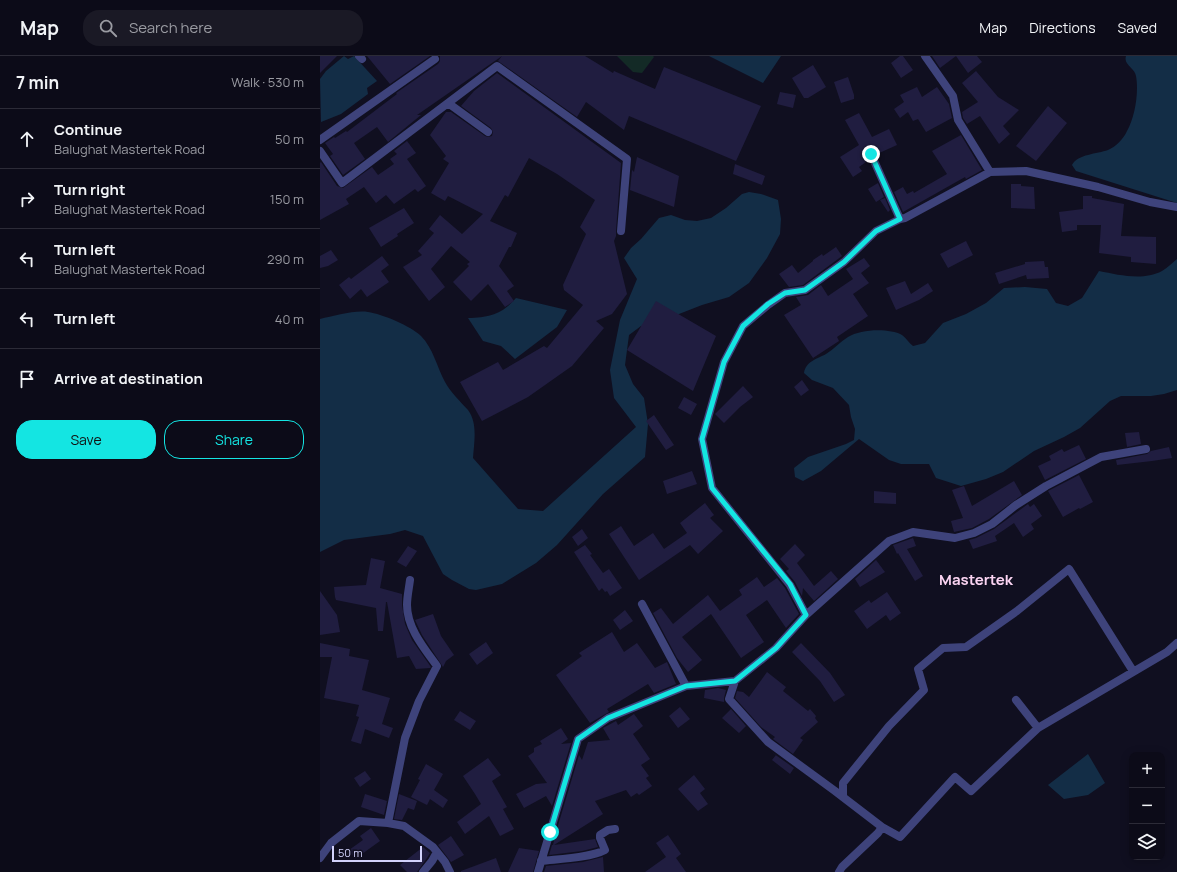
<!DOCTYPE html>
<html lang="en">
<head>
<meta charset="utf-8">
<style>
	body { margin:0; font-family:Manrope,sans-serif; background:#1a1925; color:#f1f3f6 }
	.controls { position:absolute; right:12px; bottom:12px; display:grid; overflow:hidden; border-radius:8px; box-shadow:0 2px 10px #0003 }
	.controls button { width:36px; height:36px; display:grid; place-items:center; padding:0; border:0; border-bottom:1px solid #2c2b37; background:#0c0b18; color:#f1f3f6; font:20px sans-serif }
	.scale { position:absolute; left:12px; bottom:10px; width:90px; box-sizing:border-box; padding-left:4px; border:2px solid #d2d2fb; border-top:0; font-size:11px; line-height:14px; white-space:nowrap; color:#d2d2fb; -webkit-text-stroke:3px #100f20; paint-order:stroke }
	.stop { position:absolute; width:12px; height:12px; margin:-9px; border:3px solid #14e5e2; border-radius:50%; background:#fff }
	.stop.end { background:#14e5e2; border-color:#fff; box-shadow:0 1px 4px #0008 }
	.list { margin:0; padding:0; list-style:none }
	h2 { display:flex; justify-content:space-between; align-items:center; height:52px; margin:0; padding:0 16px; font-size:17px }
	h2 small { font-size:13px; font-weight:400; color:#9a9ba2 }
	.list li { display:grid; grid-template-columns:26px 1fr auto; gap:12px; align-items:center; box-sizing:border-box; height:60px; padding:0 16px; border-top:1px solid #2c2b37 }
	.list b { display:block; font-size:15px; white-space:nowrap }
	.list p { margin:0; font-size:13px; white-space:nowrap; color:#9a9ba2 }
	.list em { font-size:13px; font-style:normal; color:#9a9ba2 }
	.actions { display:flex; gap:8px; padding:12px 16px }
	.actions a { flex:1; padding:9px 0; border:1px solid #14e5e2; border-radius:16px; text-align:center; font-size:14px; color:#14e5e2 }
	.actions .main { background:#14e5e2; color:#111 }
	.icon { flex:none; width:22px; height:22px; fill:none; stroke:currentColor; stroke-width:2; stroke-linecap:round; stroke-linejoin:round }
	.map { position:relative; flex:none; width:857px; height:816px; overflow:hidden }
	header { display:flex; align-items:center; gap:24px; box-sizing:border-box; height:56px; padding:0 20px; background:#0c0b18; border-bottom:1px solid #2c2b37 }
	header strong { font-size:19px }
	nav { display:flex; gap:22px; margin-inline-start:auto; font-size:14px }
	.search { width:280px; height:36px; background:#1a1925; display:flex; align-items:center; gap:10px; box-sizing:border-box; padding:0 14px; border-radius:16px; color:#9a9ba2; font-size:15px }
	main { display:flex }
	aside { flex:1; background:#0c0b18 }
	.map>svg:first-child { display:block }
</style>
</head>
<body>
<header>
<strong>Map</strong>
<div class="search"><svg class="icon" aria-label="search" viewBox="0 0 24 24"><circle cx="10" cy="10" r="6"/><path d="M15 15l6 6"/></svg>Search here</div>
<nav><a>Map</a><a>Directions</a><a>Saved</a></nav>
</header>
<main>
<aside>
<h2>7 min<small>Walk · 530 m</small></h2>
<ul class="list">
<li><svg class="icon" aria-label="ahead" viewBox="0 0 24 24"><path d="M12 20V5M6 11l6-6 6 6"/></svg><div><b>Continue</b><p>Balughat Mastertek Road</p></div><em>50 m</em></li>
<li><svg class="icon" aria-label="right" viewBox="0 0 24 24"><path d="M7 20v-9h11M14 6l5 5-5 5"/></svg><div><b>Turn right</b><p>Balughat Mastertek Road</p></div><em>150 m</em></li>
<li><svg class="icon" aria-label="left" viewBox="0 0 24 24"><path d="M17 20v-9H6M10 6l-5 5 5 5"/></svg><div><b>Turn left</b><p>Balughat Mastertek Road</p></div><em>290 m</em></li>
<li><svg class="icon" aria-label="left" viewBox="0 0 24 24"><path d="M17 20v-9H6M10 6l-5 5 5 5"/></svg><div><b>Turn left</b></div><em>40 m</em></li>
<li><svg class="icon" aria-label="arrive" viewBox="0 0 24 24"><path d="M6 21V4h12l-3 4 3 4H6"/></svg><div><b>Arrive at destination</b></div></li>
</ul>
<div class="actions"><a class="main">Save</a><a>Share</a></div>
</aside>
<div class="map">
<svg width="857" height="816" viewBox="0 0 857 816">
	<rect width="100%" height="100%" fill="#100f20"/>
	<!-- green -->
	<path fill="#132a26" d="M297,0h36l1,1 -12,16 -9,-1z"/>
	<!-- water -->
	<path fill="#132d46" d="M24,0l4,3 6,-3 23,25 -10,7 1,6 -27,20 -20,8 -1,-43 6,-8z
		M389,0h72l-18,27z
		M806,0h51v147l-101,-32 -4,-6c6,-11 25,-11 36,-15 8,-3 16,-12 19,-19 8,-14 12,-39 9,-55 -1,-8 -13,-11 -10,-20z
		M429,136l12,2 17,6 3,19 -1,15 -13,24 -18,25 -20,14 -27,8 -46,18 -15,3 -12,9 -4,30 8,19 11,14 4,26 -3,33 -42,37 -46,51 -21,18 -34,21 -26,6 -7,-1 -17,-9 -9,-6 -20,-38 -18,-6 -15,4 -46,6 -24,12v-233c14,-3 34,-9 48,-7 14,2 43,14 53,24 12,12 16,31 24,46 6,11 15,19 23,28 10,13 6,33 5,48l45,51 25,2 93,-84 -22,-29 -4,-28 10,-50 17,-41 -13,-21 7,-10 10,-9 18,-21 12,-3 14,5 12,1 14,-3 15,-10 16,-14z
		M857,203v131l-13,4 -13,2h-30l-11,5 -30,27 -16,9 -30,14 -31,21 -17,7 -25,7 -25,-8 -7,-14h-28l-12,-4 -30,-21 -38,32 -18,10 -8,-4 -1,-9 14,-11 38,-13 8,-4 1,-11 -4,-12 -2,-12 -16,-17 -21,-8 -8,-7c2,-12 13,-14 22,-19 8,-5 14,-12 22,-17 13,-8 41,-9 54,-2 4,3 7,8 11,11l12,-3 18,-20 23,-9 20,-11 18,-15 21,-1 22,2 9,14 12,3 14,-8 17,-27c20,4 44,10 63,0 5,-3 10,-8 15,-12z
		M196,242l51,12 -10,17 -42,32 -14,-13 -18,-5 -15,-23c22,-1 33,-3 48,-20z
		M768,698l17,29 -17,12 -24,4 -16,-14z"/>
	<!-- building -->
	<path fill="#201d40" d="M0,0h17l-17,17z
		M47,0h63l-40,28z
		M120,0h145l28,17 1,-2 41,18 9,-22 97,39 -25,55 -107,-45 -5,14 -38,-28 -9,15 -79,-56 4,-5 -85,59h4l-33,27 -11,-15 -23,16 11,16 -22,16 -13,-19 3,-2 -8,-11 9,-6 1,1 11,-7 1,1 50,-38 -1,-1 42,-29 2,-3z
		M580,0h3l10,14 -12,8 -10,-15z
		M612,0h45l5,6 -14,11 -12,-17 -16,12z
		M493,9l13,22 -18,11h-4l-12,-20z
		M656,15l22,26 21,13 -16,16 7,8 -11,10 -19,-28 -13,8 -4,-6 -1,-6 16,-10 -16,-19z
		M177,17l124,90 -5,68v5l-2,5 13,53 -15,20 -16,7 8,7 -32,38 -44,31 -46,24 -22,-39 38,-20 5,8 41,-24 3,2 36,-43 -19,-15 -1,-5 23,-51 -6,-7 15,-27 -38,-26 -28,-16 -21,39 -3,-2 -15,26 27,12 -6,14h-2l-10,19 15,20 -7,5 7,10 -9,6 -17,-23 -17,17 -18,-19 16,-16 -2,-2 3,-2 -19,-16 -20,23 14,18 -16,14 -26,-34 19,-12 -4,-4 16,-18 -5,-4 11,-14 22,19 21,-20 -35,-18 -3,5 -14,-8 18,-30 -6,-4 3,-3 -16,-21 16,-23h5l34,24 3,1 4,-1 1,-4 -2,-4 -30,-22 13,-15z
		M528,21l6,18v4l-13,4 -7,-21z
		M597,31l5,10 15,-10 12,17 3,14 -26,14 -8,-13 -5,2 -5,-9 -8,6 -6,-9 10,-7 -4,-7z
		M460,36l16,3 -3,13 -16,-4z
		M728,50l19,17 -31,38 -20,-15z
		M539,57l13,24 17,-8 8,16 -20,9 -3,-5h-6l-2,4 1,6 -1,1v2l-7,5 3,4 -9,6 -13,-20 19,-12 -14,-25z
		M641,79l21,35 -16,9 -1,-2 -62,35 -9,-20 9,-5 4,7 6,-3 1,2 33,-19 -15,-23z
		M87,85l9,12 -9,6 19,27 -8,6 -3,-3 -21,15 -8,-9 -10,8 -12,-16 -18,12 3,5 -29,16v-57l1,-1 16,24 6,2 29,-21 6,8 16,-11 -4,-5 7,-5 -3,-3z
		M317,101l42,19 -5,31 -44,-17 2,-20 2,2z
		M415,108l30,12 -3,9 -29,-11z
		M558,127l6,14 -8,5 -8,-13z
		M691,128h10v2l13,1 1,22 -24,-1z
		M763,140h9v2l32,6 -3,32 35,1v27l-25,-2v-5l-32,-4 2,-28h-24v5l-15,2 -3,-20 24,-3z
		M565,142l5,12 -2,2 -8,-12z
		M84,152l10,15 -17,11 1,2 -17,11 -12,-19z
		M646,185l7,14 -25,13 -8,-14z
		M516,191l6,9 -39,29 -14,2 -10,-13 13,-9 6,8 15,-12v-1l9,-6 1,2z
		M11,194l7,10 -10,6 -8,2v-12z
		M62,200l7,9 -8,6 8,11 -22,15 -6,-8 -11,10 -11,-14 10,-8 2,2z
		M544,202l6,8 -9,7 8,10 -16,11 15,22 -31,21 2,4 -26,17 -29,-43 17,-10 -5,-8 12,-2 13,-10 7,11 25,-17 -7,-10z
		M724,205l1,6h3l1,11 -22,1 -1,-4 -27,9 -4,-11 30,-9v-2z
		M585,225l6,13 17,-11 5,8 -14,9 -23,10 -10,-22z
		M336,245l60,35 -23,55 -66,-41z
		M482,324l7,10 -8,6 -7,-9z
		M423,330l10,11 -13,10 -16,16 -9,-9z
		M364,341l13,7 -6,11 -13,-7z
		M334,359l20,30 -8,5 -20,-29z
		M819,376l2,12 -14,3 -2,-14z
		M759,389l7,14 -41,21 -7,-14 13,-6 -2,-4 13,-7 2,3z
		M849,391l3,11 -20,3 -35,4 -1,-5 31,-6 4,-3z
		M372,415l5,13 -30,10 -4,-13z
		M759,419l14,27 -13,7 -1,-1 -16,9 -15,-26z
		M694,425l8,14 -33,24 -17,9 -18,4 -3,-11 12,-3 -11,-28 12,-4 8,20z
		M554,435l22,2v11l-22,-1z
		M385,447l9,12 -4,3 13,13 -25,23 -8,-9 -51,35 -30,-46 12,-8 13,20 19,-13 11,16 23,-16 -7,-10z
		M708,448l2,3 4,-3 8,12 -11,8 3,5 -11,8 -9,-14 -19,13 2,5 -24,8 -4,-9 7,-2 18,-9z
		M262,473l6,9 -10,8 -6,-9z
		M593,482l3,8 -9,3 16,27 -8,5 -17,-28 -1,1 -4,-9z
		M475,488l10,11 -8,8 17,23 17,-15 7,8 -24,22 -11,-13 -1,8 -7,-14 -9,-11 3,-2 -9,-10z
		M265,489l7,9 -2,1 13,18 6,-4 13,19 -12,8 -3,-5 -2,1 -3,-4 -3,3 -25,-39z
		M88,490l9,5 -11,16 -9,-5z
		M51,502l14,3 -5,27 22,6v11l3,19 7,16 19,27 -1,1 -14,1 -7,-13 -12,2 -10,-56h-1l-3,29h-5l-2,-23 -40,-8 -1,-3 -1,-10 32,-2z
		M556,504l9,12 -25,15 -5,-8z
		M437,521l7,10 13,-9 8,10 14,26 -13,14 -19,-28 -21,15 18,27 -23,16 -30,-44 -29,23 20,23 -14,12 -11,-14 -24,-45 8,-5 12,16 35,-29 12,16 22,-16 -3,-5z
		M0,535l17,24 3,17 -20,3z
		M567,536l14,21 -11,8 -4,-6 -19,14 -13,-18 15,-11 2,3z
		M305,554l8,11 -13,9 -7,-10z
		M113,558l8,22 13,19 -8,6 -3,6 -21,-32 -7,-15z
		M292,576l12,20 13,-9 18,25 12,-6 9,22 -22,9 -6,-9 -41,25 2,3 -19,11 -34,-48 26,-19 -3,-3z
		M166,586l7,11 -16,12 -8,-11z
		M0,587l30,6 -1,7 20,4 -7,30 28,8 -8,26 11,4 -4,10 -24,-9 -4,15 -10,-3 8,-24 -3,-1 3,-11 -35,-7 8,-41h-12z
		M481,587l29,30 15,22 -11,7 -14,-21 -28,-29z
		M447,616l19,15 -3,4 25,20 2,-2 6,7 -1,2 3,4 -18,16 3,2 -10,14 -20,-15 2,-2 -14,-10 -26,-29 2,-7 6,1 6,5z
		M398,632l8,2 -2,8v4l-20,-4 1,-8z
		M360,651l10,12 -12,9 -9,-12z
		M411,653l15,17 -7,7 -17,-15z
		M140,655l16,10 -6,9 -16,-10z
		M314,658l9,12 -10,8 17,25 -9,6 8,11 -3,2 6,8 -13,9 -2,-2 -6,4 -5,-7 -31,11 8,13 -49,31 41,-6 3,8 -16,4 -33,4 3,-10h1l3,-13 23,-77 3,5 6,-18 22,-2 -7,-12 13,-7 2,4z
		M241,672l7,11 -7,5 10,-1 -19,63 -6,-10 -22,12 -8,-14 20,-10 11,-1 -19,-27 6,-4v-4l8,-4 -2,-3z
		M450,695l24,17 -4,6 -18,-14 4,-5z
		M168,702l13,17 -9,6 15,26 -4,2 11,20 -14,7 -11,-20 -24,18 -8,-12 24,-18 -6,-10 -12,-18z
		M106,708l17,10 -9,16 14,10 -5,8 -13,-9 -3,6 -16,-8 9,-17 -2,-1z
		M45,715l6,8 -11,8 -6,-9z
		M374,719l11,14 -5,4 8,11 -10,7 -20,-22z
		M45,738l22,7 -3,14 -23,-8z
		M79,738l18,7 -3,9 -6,-2 -6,12 -8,-1z
		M51,772l9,13 -25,18 -6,-9 14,-10 -3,-4z
		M348,779l13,19 -5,4 10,14h-41l21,-15 -10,-14z
		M131,780l13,19 -13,7 -13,-17z
		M103,791l7,6 -3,5 -10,14h-10l-7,-7z
		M199,792l20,3 -6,21h-25z
		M283,801l1,15h-60l2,-6 37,-4z
		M176,802l5,14h-40v-1z"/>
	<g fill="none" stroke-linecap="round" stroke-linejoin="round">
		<!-- street -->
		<path stroke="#3e437b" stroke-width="8" d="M39,0l3,3
			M605,0l28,40 5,24 32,52
			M128,47l40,29
			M0,84l115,-81
			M0,95l22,32 155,-117 130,93 -6,72
			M551,98l29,65
			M322,548l44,82
			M486,559l83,-74 24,-9 42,6 19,-5 18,-9 24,-19 30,-19 55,-29 45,-8
			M415,625l-6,18 39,43 67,49 47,36
			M696,644l22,28
			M523,741v-14l46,-57 35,-36 -6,-21 25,-21 23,-1 51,-36 52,-42 64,102
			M68,767l17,-85 14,-37 18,-35c-13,-18 -30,-38 -30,-61 0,-8 2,-17 3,-25
			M0,802l11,-15 28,-22 29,2 16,3 29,21 12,15 5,10
			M221,805c17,-2 49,-3 64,-11l-5,-12v-3l8,-5 7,-1
			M103,816l9,-11 5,-9
			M218,816l40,-133 30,-21 78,-32 49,-5 41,-33 30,-33 -16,-30 -78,-97 -10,-49 22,-77 19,-36 25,-21 17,-12 20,-3 39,-28 32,-31 24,-12 5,-1 85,-46 36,-1 72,16 52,15 27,5
			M519,816l3,-5 36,-34 4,-6 18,10 55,-60 16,14 67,-63 129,-76 10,-9"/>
	</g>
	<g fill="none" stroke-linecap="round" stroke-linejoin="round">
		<!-- route -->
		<path stroke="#14e5e2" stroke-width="5" d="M230,776l28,-93 30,-21 78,-32 49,-5 41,-33 30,-33 -16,-31 -78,-96 -10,-49 22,-77 19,-36 25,-22 17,-11 20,-3 39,-28 32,-31 24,-12 -29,-65"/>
	</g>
	<g text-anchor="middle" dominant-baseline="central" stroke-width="3" stroke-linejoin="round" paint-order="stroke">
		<!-- quarter labels -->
		<g font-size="15" font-weight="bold" fill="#fbd4f2" stroke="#100f20">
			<text x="656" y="523">Mastertek</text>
		</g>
	</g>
</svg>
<div class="controls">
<button>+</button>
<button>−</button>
<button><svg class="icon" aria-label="layers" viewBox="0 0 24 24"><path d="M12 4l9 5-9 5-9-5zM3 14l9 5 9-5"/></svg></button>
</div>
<div class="scale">50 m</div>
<div class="stop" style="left:230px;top:776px"></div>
<div class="stop end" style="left:551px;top:98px"></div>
</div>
</main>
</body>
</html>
